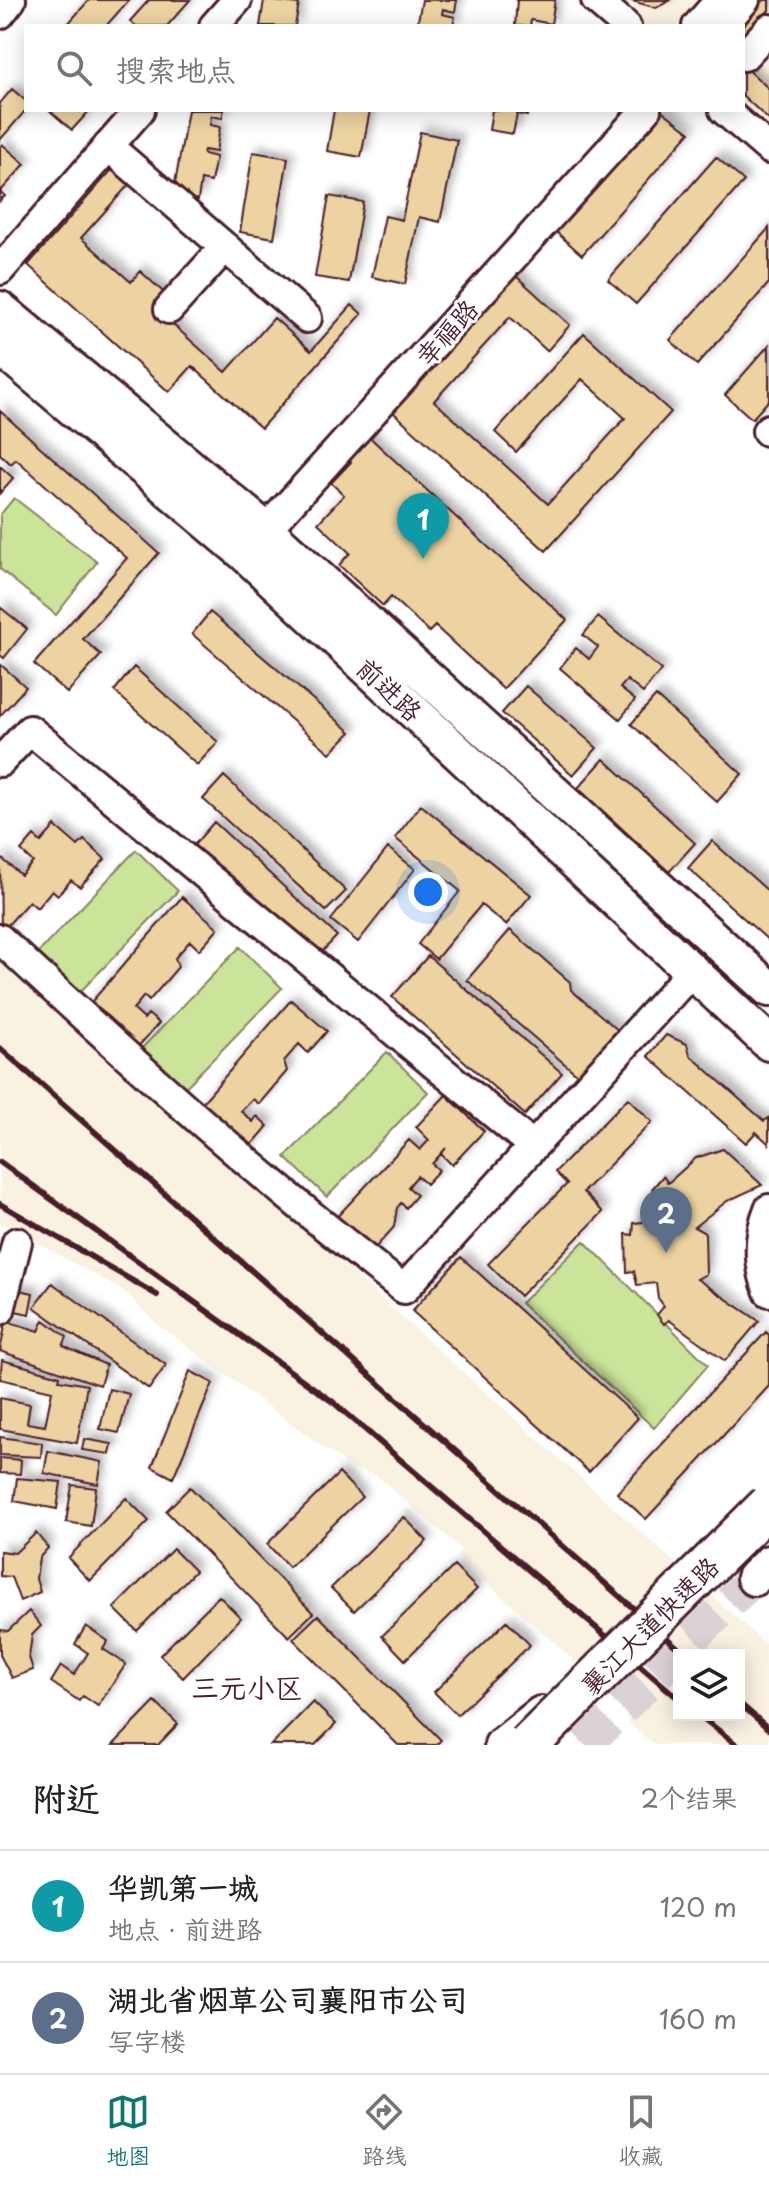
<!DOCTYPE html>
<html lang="zh">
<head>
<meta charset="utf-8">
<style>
	body { margin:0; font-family:"Playpen Sans","LXGW WenKai TC",sans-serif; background:#f2f2f2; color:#222 }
	.controls { position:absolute; right:24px; bottom:24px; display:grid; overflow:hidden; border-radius:0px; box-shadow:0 4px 20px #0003 }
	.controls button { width:72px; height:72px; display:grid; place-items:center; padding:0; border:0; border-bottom:2px solid #e0e0e0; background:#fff; color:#222; font:40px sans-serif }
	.you { position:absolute; left:428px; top:892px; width:28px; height:28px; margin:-20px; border:6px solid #fff; border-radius:50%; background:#1a73e8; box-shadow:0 0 0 12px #1a73e833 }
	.badge { display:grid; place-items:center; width:52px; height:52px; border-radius:50%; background:#0f766e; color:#fff; font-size:26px; font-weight:700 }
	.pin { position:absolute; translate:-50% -66px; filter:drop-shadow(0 2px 4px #0008) }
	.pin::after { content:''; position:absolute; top:42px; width:28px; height:24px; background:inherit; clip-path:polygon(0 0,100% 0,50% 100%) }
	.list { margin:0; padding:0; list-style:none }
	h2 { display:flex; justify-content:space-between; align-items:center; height:104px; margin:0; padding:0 32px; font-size:34px }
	h2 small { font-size:26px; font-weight:400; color:#767676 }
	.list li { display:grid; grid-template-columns:52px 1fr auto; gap:24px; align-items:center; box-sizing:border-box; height:112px; padding:0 32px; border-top:2px solid #e0e0e0 }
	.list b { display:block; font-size:30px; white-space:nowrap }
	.list p { margin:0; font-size:26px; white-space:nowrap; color:#767676 }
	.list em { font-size:26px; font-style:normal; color:#767676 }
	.icon { flex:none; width:44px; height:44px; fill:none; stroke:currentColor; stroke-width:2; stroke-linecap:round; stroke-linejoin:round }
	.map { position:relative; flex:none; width:769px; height:1745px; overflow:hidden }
	.search { position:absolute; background:#fff; box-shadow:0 4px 20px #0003; left:24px; right:24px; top:24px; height:88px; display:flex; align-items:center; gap:20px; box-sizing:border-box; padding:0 28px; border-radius:0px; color:#767676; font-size:30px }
	.sheet { height:328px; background:#fff }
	nav { display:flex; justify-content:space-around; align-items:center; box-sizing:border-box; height:112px; border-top:2px solid #e0e0e0; background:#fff; font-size:22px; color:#767676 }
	nav a { display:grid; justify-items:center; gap:4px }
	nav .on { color:#0f766e }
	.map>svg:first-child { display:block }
</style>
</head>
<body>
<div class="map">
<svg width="769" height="1745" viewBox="0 0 769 1745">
	<defs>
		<filter id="shadow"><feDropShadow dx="6" dy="-6" stdDeviation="4" flood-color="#0004"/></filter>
	</defs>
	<rect width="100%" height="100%" fill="#fff"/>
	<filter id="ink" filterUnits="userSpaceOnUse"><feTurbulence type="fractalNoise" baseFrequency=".0125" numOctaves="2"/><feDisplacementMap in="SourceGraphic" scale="16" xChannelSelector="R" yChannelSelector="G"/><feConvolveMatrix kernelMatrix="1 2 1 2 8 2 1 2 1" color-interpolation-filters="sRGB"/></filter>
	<g filter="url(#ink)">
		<!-- built -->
		<path fill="#f9f2e3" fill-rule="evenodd" d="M612,0h94l-23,26h-42z
			M761,0h8v140l-26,-30v-84h-6z
			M0,956l769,691v98h-114l-28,-23v-11l-47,-45 -123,-110 5,-6 -86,-75 -23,-6 -195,-144 -33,-33 -125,-70zM679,1655h60v60h-60z"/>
		<!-- green -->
		<path fill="#cbe49a" stroke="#8a8262" stroke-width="2" d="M14,498l83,64 -41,53 -56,-46v-54z
			M136,850l42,41 -102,105 -41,-40z
			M240,947l42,41 -102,105 -42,-41z
			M387,1052l41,40 -101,105 -42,-40z
			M584,1241l124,124 -54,63 -133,-125z"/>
		<!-- building -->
		<path fill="#ecd3a1" stroke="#4a1f2b" stroke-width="2" filter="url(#shadow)" d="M89,0h40l-23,26h-40z
			M149,0h41l-23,26h-31l-6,-5z
			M264,0l35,4 -4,22h-35z
			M422,0h35l-2,12 -12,-3 -1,5 13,3 -2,9h-36z
			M517,0h38l-4,24 -20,-4 -1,6h-15z
			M629,0h42l-15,8z
			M764,0h5v10l-26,29 -3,-13z
			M743,65l26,24v31l-26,-24z
			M12,89l14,12v9l-26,30v-37z
			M49,110h41l-18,20z
			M188,110h36l-2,8 -11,-2 -1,9 10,2 -4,25 -12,-2 -1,4 13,3 -5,25 -10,-2 -3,20 -25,-5z
			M334,110h36l-9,47 -34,-6z
			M492,110h36l-1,6 -10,-2 -4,20 -24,-4z
			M661,110l29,22 -108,123 -27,-24z
			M420,132l37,8 -17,82 -21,-5 -14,67 -33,-7 13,-61 17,4z
			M2,144l23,20 -25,28 5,4 -5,5v-54z
			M253,152l35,6 -14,80 -34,-6z
			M716,157l28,24 -108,123 -28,-24z
			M116,165l17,15 -52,58 50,44 9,-11 31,28 -11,14 66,59 48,-54 37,33 41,-46 10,9 -101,114 -69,-62 -23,26 -141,-127z
			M329,196l34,6 -14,80 -34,-5z
			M769,228v55l-72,82 -27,-25z
			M505,266l65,59 -23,26 -37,-34 -76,84 114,103 77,-86 -43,-39 -66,73 -21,-20 89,-99 87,79 -125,139 -163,-148z
			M769,345v55l-17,19 -27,-24z
			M0,411l159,142 -76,86 18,16 -34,38 -33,-29 93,-106 -111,-99 -5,5 -11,-10z
			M364,432l203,188 -64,69 -68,-63 -6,6 -38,-35 -8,9 -44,-41 11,-12 -32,-30 26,-28 -13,-12 20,-21 -8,-7z
			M0,466l13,12 -13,15z
			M0,607l27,22 -23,29 -4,-3z
			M210,612l141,120 -21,21 -138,-119z
			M598,617l63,53 -18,23 -16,-13 -7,8 15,12 -15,19 -60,-51 16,-20 13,11 9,-12 -15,-12z
			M0,664l26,23 -26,29z
			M134,667l84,75 -21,23 -83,-74z
			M526,686l71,62 -24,27 -71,-62z
			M656,696l86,78 -25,28 -86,-78z
			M604,759l91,84 -26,29 -91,-84z
			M224,776l122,115 -20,20 -123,-112z
			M421,805l110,90 -25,30 -25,-20 -45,54 -18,-15 42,-53 -65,-53z
			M214,822l123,114 -20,21 -123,-112z
			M55,826l23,20 6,-6 21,19 -25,28 -9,-7 -13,15 -6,-5 -15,18 -8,-7 -28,32 -1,-76 21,18 12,-13 -12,-11 13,-15 7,6z
			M712,841l57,51v49l-81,-73z
			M388,848l27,21 -57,73 -27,-22z
			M182,897l36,31 -19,22 -9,-9 -15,17 3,9 -29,34 -5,-5 -11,13 11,10 4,-5 11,9 -23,26 -49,-42z
			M510,930l60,52 1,8 48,41 -39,46 -113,-97z
			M428,956l134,117 -37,42 -133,-118z
			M291,1000l36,31 -19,22 -9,-9 -15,17 3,10 -28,33 -6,-5 -12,12 12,11 4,-6 11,10 -23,27 -49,-43z
			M666,1035l21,9 3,11 74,66 5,-3v26l-13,-12 -10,11 -98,-87z
			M446,1095l38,36 -32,34 -11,-11 5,-6 -14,16 7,6 -13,14 -9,-8 -9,11 9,8 -11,13 -5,-5 -4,5 -3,19 -26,29 -36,-34 77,-82 11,10 9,-10 -13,-13z
			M628,1098l24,24 -69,70 20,20 -83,84 -32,-32 79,-80 -12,-12z
			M723,1149l39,36 -35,16 -33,26 11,6 1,41 -9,5 62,42 -34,40 -56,-41 -5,4 -7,-9 7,-9 -6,-8 -2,-15 -19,2 -3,-14 -7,1 -1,-38 7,1 1,-12 19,-2 6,-25 -7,-7 11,-13 5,7 28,-25z
			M461,1257l177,161 -49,54 -177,-161z
			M52,1283l114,82 -17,24 -115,-82z
			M11,1288l22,5 -4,21 -23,-5z
			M44,1320l23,17 -4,9 43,19 -6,20 -100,-34 6,-30 33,10z
			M766,1332l3,3v51l-123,133 -29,-26z
			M2,1360l58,16 -1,4 28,5 -10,58 -77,-14v-31l30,6 -3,19 18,3 7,-35 -52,-12z
			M190,1371l23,12 -40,95 -21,-11z
			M109,1389l20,5 -10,39 -19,-4z
			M0,1437l42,6 -1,14 -41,-2z
			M84,1439l28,5 -2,10 -28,-4z
			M48,1451l54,11 -4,22 -54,-11z
			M0,1458l21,2 -1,14 -20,-1z
			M339,1473l23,24 -73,70 -22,-23z
			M17,1478l44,4 -4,27 -43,-8z
			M72,1485l24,3 -5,38 -25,-4z
			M190,1487l123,126 -24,24 -123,-126z
			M126,1498l23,23 -59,60 -22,-23z
			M404,1517l23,24 -73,70 -23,-23z
			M36,1533l12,15 -9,10 -3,21 4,13 -20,9 -9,-24 -11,-1v-25l15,2z
			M173,1549l22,22 -58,60 -23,-23z
			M454,1566l23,23 -72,71 -23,-24z
			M219,1596l22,22 -58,60 -23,-23z
			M29,1611l12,15 -9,9 -3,22 4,13 -21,8 -12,-23v-25l8,1z
			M318,1615l123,125 -5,5h-38l-105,-106z
			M507,1621l23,24 -73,70 -23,-23z
			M86,1626l22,15 -5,8 23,15 -28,42 -15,-10 -4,5 -28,-19 10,-16 13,9 14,-22 -13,-9z
			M155,1702l23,22 -20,21h-45z
			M313,1702l23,22 -21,21h-44z"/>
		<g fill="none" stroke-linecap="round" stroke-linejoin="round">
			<!-- major-tunnel -->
			<path stroke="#dbd2d5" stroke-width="34" stroke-dasharray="34 17" stroke-linecap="butt" d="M585,1745l169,-167"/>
			<!-- minor casing -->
			<g stroke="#4a1f2b" stroke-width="34">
				<path id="minor" d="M596,0l30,26
					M0,14l11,-14
					M214,26l23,-26
					M697,26l23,-26
					M722,26l23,-26
					M744,56l25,-27
					M724,110l45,39
					M108,146l199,172
					M0,270l140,-160
					M169,309l56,-62
					M767,431l2,-2
					M253,544l393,-434
					M0,762l30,-32 503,416
					M0,939c131,122 262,241 404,350l288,-318
					M769,1209c-11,27 -11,55 0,83
					M0,1310l17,-68"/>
			</g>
			<!-- major casing -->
			<g stroke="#4a1f2b" stroke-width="40">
				<path id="major" d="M0,309l266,221 503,459
					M0,347l244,206 525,490
					M754,1578l15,-15
					M502,1745l39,-31"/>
			</g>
			<!-- minor -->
			<use href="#minor" stroke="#fff" stroke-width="28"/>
			<!-- major -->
			<use href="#major" stroke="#fff" stroke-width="34"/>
			<!-- rail -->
			<path stroke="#4a1f2b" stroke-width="6" d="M0,1048l686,607
				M0,1162l333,240 346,297
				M0,1204l157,91
				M739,1703l30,26
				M699,1715l38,30"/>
			<!-- highway-bridge casing -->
			<g stroke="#4a1f2b" stroke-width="46" stroke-linecap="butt">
				<path id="highway-bridge" d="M528,1745l241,-240"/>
			</g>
			<!-- highway-bridge -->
			<use href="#highway-bridge" stroke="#fff" stroke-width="40"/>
		</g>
	</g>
	<g text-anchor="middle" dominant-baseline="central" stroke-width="6" stroke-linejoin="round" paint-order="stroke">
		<!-- street labels -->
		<g font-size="26" fill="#4a1f2b" stroke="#fff">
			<text transform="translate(446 332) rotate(-48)">幸福路</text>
			<text transform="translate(390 689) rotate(43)">前进路</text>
			<text transform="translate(649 1625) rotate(-45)">襄江大道快速路</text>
		</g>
		<!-- neighbourhood labels -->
		<g font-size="28" fill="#4a1f2b" stroke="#fff">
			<text x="247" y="1686">三元小区</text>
		</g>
	</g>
</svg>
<div class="controls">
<button><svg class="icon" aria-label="layers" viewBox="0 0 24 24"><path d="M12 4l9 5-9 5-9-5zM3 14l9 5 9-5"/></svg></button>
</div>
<div class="you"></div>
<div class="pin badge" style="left:423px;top:559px;background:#0f9aa8">1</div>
<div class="pin badge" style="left:666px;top:1253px;background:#5c6f8a">2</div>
<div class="search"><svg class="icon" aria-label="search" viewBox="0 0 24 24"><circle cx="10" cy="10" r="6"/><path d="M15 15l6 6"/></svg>搜索地点</div>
</div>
<section class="sheet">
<h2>附近<small>2个结果</small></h2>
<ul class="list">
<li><span class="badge" style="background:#0f9aa8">1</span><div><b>华凯第一城</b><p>地点 · 前进路</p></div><em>120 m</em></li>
<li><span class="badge" style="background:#5c6f8a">2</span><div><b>湖北省烟草公司襄阳市公司</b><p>写字楼</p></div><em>160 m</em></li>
</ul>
</section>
<nav>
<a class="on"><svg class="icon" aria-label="map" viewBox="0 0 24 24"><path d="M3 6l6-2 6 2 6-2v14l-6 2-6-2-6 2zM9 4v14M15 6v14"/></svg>地图</a>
<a><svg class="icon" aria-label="directions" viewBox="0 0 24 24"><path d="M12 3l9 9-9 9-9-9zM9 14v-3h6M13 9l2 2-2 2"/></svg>路线</a>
<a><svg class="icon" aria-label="saved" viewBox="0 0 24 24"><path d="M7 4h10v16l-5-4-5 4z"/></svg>收藏</a>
</nav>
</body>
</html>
